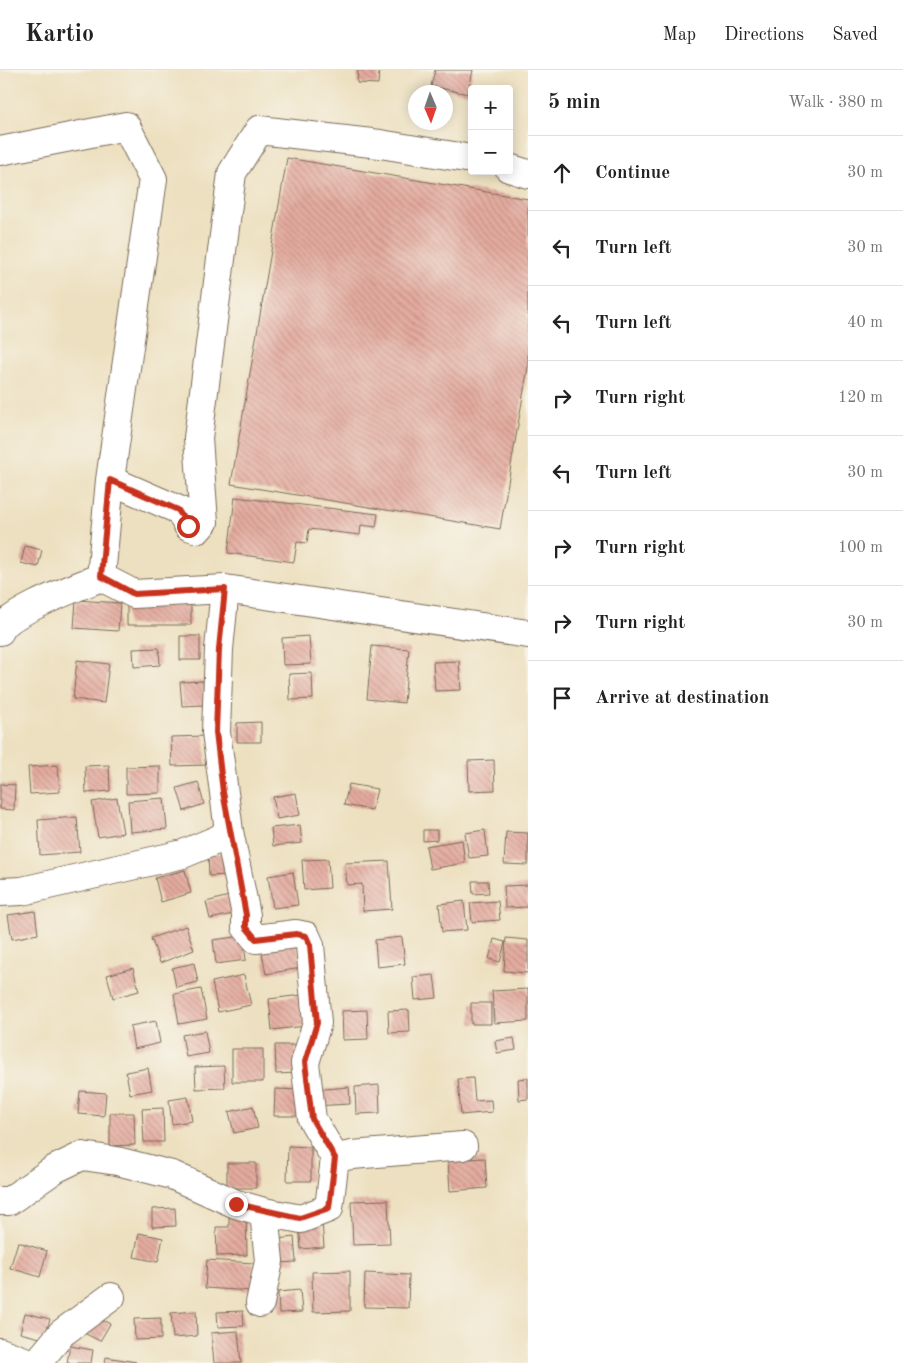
<!DOCTYPE html>
<html lang="en">
<head>
<meta charset="utf-8">
<style>
	body { margin:0; font-family:"Old Standard TT",serif; background:#f6f6f6; color:#222 }
	.controls { position:absolute; right:15px; top:15px; display:grid; overflow:hidden; border-radius:5px; box-shadow:0 2px 12px #0003 }
	.controls button { width:45px; height:45px; display:grid; place-items:center; padding:0; border:0; border-bottom:1px solid #e0e0e0; background:#fff; color:#222; font:25px sans-serif }
	.compass { position:absolute; left:408px; top:15px; width:45px; height:45px; border-radius:50%; background:#fff; box-shadow:0 2px 12px #0003; rotate:178deg }
	.stop { position:absolute; width:15px; height:15px; margin:-11px; border:4px solid #c8321e; border-radius:50%; background:#fff }
	.stop.end { background:#c8321e; border-color:#fff; box-shadow:0 1px 5px #0008 }
	.list { margin:0; padding:0; list-style:none }
	h2 { display:flex; justify-content:space-between; align-items:center; height:65px; margin:0; padding:0 20px; font-size:21px }
	h2 small { font-size:16px; font-weight:400; color:#767676 }
	.list li { display:grid; grid-template-columns:32px 1fr auto; gap:15px; align-items:center; box-sizing:border-box; height:75px; padding:0 20px; border-top:1px solid #e0e0e0 }
	.list b { display:block; font-size:19px; white-space:nowrap }
	.list em { font-size:16px; font-style:normal; color:#767676 }
	.icon { flex:none; width:28px; height:28px; fill:none; stroke:currentColor; stroke-width:2; stroke-linecap:round; stroke-linejoin:round }
	.map { position:relative; flex:none; width:528px; height:1293px; overflow:hidden }
	header { display:flex; align-items:center; gap:30px; box-sizing:border-box; height:70px; padding:0 25px; background:#fff; border-bottom:1px solid #e0e0e0 }
	header strong { font-size:24px }
	nav { display:flex; gap:28px; margin-inline-start:auto; font-size:18px }
	main { display:flex }
	aside { flex:1; background:#fff }
	.map>svg:first-child { display:block }
</style>
</head>
<body>
<header>
<strong>Kartio</strong>
<nav><a>Map</a><a>Directions</a><a>Saved</a></nav>
</header>
<main>
<div class="map">
<svg width="528" height="1293" viewBox="0 0 528 1293">
	<defs>
		<pattern id="building-back-hatch" width="6" height="6" patternUnits="userSpaceOnUse" patternTransform="scale(1.25)"><rect width="6" height="6" fill="#e5aca0"/><path d="M-1 5l2 2M0 0l6 6M5-1l2 2" fill="none" stroke="#bb8c82"/></pattern>
	</defs>
	<rect width="100%" height="100%" fill="#f7f3e8"/>
	<filter id="ink" filterUnits="userSpaceOnUse"><feTurbulence type="fractalNoise" baseFrequency=".02" numOctaves="2"/><feDisplacementMap in="SourceGraphic" scale="10" xChannelSelector="R" yChannelSelector="G"/><feConvolveMatrix kernelMatrix="1 2 1 2 8 2 1 2 1" color-interpolation-filters="sRGB"/></filter>
	<filter id="wash" filterUnits="userSpaceOnUse"><feTurbulence type="fractalNoise" baseFrequency=".0096" numOctaves="4" result="noise"/><feDisplacementMap in="SourceGraphic" scale="20" xChannelSelector="R" yChannelSelector="G"/><feGaussianBlur stdDeviation="1.12" result="paint"/><feColorMatrix in="noise" values="0 0 0 0 0 0 0 0 0 0 0 0 0 0 0 0 0 1.4 0 .05"/><feComposite in="paint" operator="in"/></filter>
	<g filter="url(#wash)">
		<rect width="100%" height="100%" fill="#ede0c0"/>
		<g id="blocks">
			<!-- building -->
			<path fill="url(#building-back-hatch)" d="M358,0h21l-1,14 -21,-1z
				M435,0h38l-5,24 -37,-8z
				M287,88l241,41v168l-28,162 -269,-45z
				M235,427l143,17 -2,13 -15,-2 -1,10 -51,-6 -2,14 -10,-1 -3,20 -66,-9z
				M25,476l17,4 -4,17 -17,-4z
				M76,530l44,3 -2,28 -44,-3z
				M127,535h64v20h-64z
				M180,566h20v24h-20z
				M309,566l2,28 -28,1 -1,-27z
				M372,576l37,3 -5,54 -37,-4z
				M159,578l1,17 -26,2 -1,-18z
				M77,590l32,4 -5,39 -31,-4z
				M459,591l2,29 -26,1 -2,-29z
				M312,603l1,26 -23,1 -1,-26z
				M203,611l1,24 -22,1 -2,-24z
				M261,652v20h-24v-19z
				M205,666l1,29 -34,1 -1,-29z
				M494,690l1,30 -26,1 -1,-30z
				M58,695l2,27 -30,2 -2,-27z
				M109,695l1,26 -24,2 -1,-27z
				M160,696v27l-34,1v-27z
				M198,712l6,22 -20,7 -7,-23z
				M0,714l15,1 -1,25 -14,-1z
				M349,714l28,5 -5,21 -28,-5z
				M296,723l4,22 -23,4 -4,-22z
				M117,728l6,35 -25,4 -6,-35z
				M164,728l3,31 -37,3 -2,-31z
				M77,747l3,35 -40,3 -2,-35z
				M300,755l2,18 -29,3 -2,-18z
				M423,760h14v10l-14,1z
				M485,760l3,26 -19,2 -4,-25z
				M506,762l22,1v32l-24,-1z
				M462,770l3,23 -35,6 -4,-23z
				M227,783l1,22 -19,1 -1,-22z
				M328,789l2,29 -26,2 -2,-30z
				M389,791l3,48 -29,2 -1,-27 -15,1 -2,-22z
				M185,800l6,23 -30,9 -6,-24z
				M293,802l5,33 -25,3 -5,-32z
				M472,811h16l1,12 -16,1z
				M528,815v22l-23,1 -1,-22z
				M229,826l4,18 -23,5 -4,-17z
				M464,831l3,29 -25,2 -3,-28z
				M498,831l2,19 -28,2 -2,-19z
				M35,841l3,23 -26,5 -4,-24z
				M186,856l8,24 -34,13 -9,-25z
				M243,866l3,24 -30,4 -3,-24z
				M402,867l3,27 -28,3 -2,-27z
				M506,868l22,2v33l-24,-2z
				M494,869l11,3 -5,20 -11,-3z
				M297,871l4,27 -35,6 -5,-27z
				M194,893l4,19 -22,5 -4,-19z
				M133,898l6,23 -26,7 -6,-23z
				M244,905l7,30 -33,7 -6,-30z
				M434,905l3,23 -22,2 -2,-23z
				M201,919l6,30 -28,5 -5,-30z
				M528,919v32l-34,2 -2,-32z
				M302,925l4,31 -34,4 -3,-31z
				M471,933h20v21h-20z
				M367,940l1,29 -25,1 -1,-29z
				M409,940l1,22 -21,1 -1,-22z
				M156,951l4,22 -26,6 -4,-23z
				M205,961l4,22 -23,4 -4,-22z
				M514,968l2,12 -19,3 -2,-12z
				M275,975h21l1,28 -21,1z
				M232,979h31v33h-31z
				M224,996l1,22 -29,1 -1,-22z
				M148,998l4,22 -22,4 -4,-22z
				M473,1008l2,23 16,-1 1,12 -31,3 -3,-36z
				M528,1008v21l-9,1 -1,-21z
				M379,1015l1,28 -24,1 -1,-27z
				M349,1017l1,17 -36,2 -1,-16z
				M275,1019l27,1 -1,26h-27z
				M80,1021l26,2 -2,23 -26,-2z
				M188,1027l4,24 -20,3 -3,-24z
				M253,1036l5,22 -24,5 -5,-21z
				M163,1038l1,34h-20l-2,-33z
				M110,1043h24l1,32 -25,1z
				M288,1076l23,1v34h-24z
				M485,1088l2,30 -37,3 -2,-31z
				M227,1093h29v25h-29z
				M388,1130l2,44 -37,1 -2,-44z
				M175,1138l1,18 -24,1v-18z
				M229,1142h17l1,43 -30,1 -1,-29h13z
				M322,1152l2,25 -23,2 -2,-26z
				M139,1163l24,5 -5,24 -24,-5z
				M294,1167l2,25 -16,1 -2,-24z
				M18,1172l29,9 -7,26 -30,-9z
				M207,1190l47,3 -2,28 -47,-3z
				M350,1201v40l-37,1 -1,-40z
				M365,1203l44,2 -1,33 -44,-1z
				M300,1220l2,22 -23,1 -1,-21z
				M196,1241l1,25 -24,2 -2,-25z
				M243,1241l1,15 -26,1 -1,-15z
				M25,1243l25,6 -6,20 -24,-6z
				M90,1243l20,11 -10,17 -20,-10z
				M161,1248v21l-26,1 -1,-21z
				M238,1261l3,32h-27l-3,-30z
				M70,1276l23,4 -2,13h-24z
				M106,1287l30,5v1h-31z"/>
		</g>
	</g>
	<g filter="url(#ink)">
		<use href="#blocks" fill-opacity="0" stroke="#796a57" stroke-width="1"/>
		<g fill="none" stroke-linecap="round" stroke-linejoin="round">
			<!-- minor casing -->
			<g stroke="#796a57" stroke-width="30">
				<path id="minor" d="M0,81l126,-25 27,53 -43,301 -9,97 33,17 91,-5 303,45
					M509,98l19,6
					M110,410l69,30 9,16 10,3 6,-7 -6,-84 34,-265 27,-43 121,14 92,15
					M0,561c8,-19 80,-45 101,-54
					M229,761l17,84v12l10,12 40,-5 10,2 4,9 7,78 -12,40 7,56 23,39
					M0,822l22,-1 161,-37 36,-15 10,-8 -13,-99 3,-83 6,-60
					M0,1131h9l46,-32 27,-13 35,5 55,14 64,29 28,8 37,7 28,-11 6,-50 17,-3 111,-9
					M260,1233l9,-42 -5,-49
					M0,1282l30,11
					M37,1293l25,-30 49,-36"/>
			</g>
			<!-- minor -->
			<use href="#minor" stroke="#fff" stroke-width="28"/>
		</g>
	</g>
	<g fill="none" stroke-linecap="round" stroke-linejoin="round" filter="url(#ink)">
		<!-- route -->
		<path stroke="#c8321e" stroke-width="6" d="M188,456l-10,-16 -68,-30 -9,96 33,18 91,-5 -6,60 -3,83 7,60 23,123v12l10,12 40,-5 10,2 4,9 7,78 -12,39 7,57 23,39 -6,50 -29,10 -64,-14"/>
	</g>
</svg>
<div class="controls">
<button>+</button>
<button>−</button>
</div>
<svg class="compass" viewBox="-18 -18 36 36"><path d="M0-13l5 13h-10z" fill="#e53935"/><path d="M0 13l5-13h-10z" fill="#767676"/></svg>
<div class="stop" style="left:188px;top:456px"></div>
<div class="stop end" style="left:236px;top:1134px"></div>
</div>
<aside>
<h2>5 min<small>Walk · 380 m</small></h2>
<ul class="list">
<li><svg class="icon" aria-label="ahead" viewBox="0 0 24 24"><path d="M12 20V5M6 11l6-6 6 6"/></svg><div><b>Continue</b></div><em>30 m</em></li>
<li><svg class="icon" aria-label="left" viewBox="0 0 24 24"><path d="M17 20v-9H6M10 6l-5 5 5 5"/></svg><div><b>Turn left</b></div><em>30 m</em></li>
<li><svg class="icon" aria-label="left" viewBox="0 0 24 24"><path d="M17 20v-9H6M10 6l-5 5 5 5"/></svg><div><b>Turn left</b></div><em>40 m</em></li>
<li><svg class="icon" aria-label="right" viewBox="0 0 24 24"><path d="M7 20v-9h11M14 6l5 5-5 5"/></svg><div><b>Turn right</b></div><em>120 m</em></li>
<li><svg class="icon" aria-label="left" viewBox="0 0 24 24"><path d="M17 20v-9H6M10 6l-5 5 5 5"/></svg><div><b>Turn left</b></div><em>30 m</em></li>
<li><svg class="icon" aria-label="right" viewBox="0 0 24 24"><path d="M7 20v-9h11M14 6l5 5-5 5"/></svg><div><b>Turn right</b></div><em>100 m</em></li>
<li><svg class="icon" aria-label="right" viewBox="0 0 24 24"><path d="M7 20v-9h11M14 6l5 5-5 5"/></svg><div><b>Turn right</b></div><em>30 m</em></li>
<li><svg class="icon" aria-label="arrive" viewBox="0 0 24 24"><path d="M6 21V4h12l-3 4 3 4H6"/></svg><div><b>Arrive at destination</b></div></li>
</ul>
</aside>
</main>
</body>
</html>
